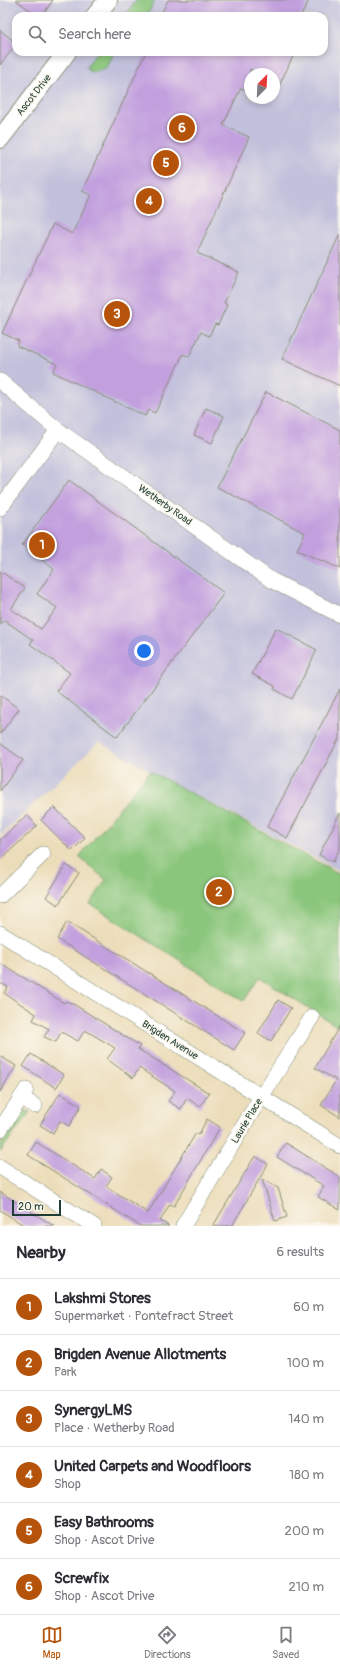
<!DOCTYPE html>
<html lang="en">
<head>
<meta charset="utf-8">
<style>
	body { margin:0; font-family:Pangolin,sans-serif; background:#f2f2f3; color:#2b2b33 }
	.compass { position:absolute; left:244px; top:68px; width:36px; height:36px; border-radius:50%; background:#fff; box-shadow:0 2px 6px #0003; rotate:24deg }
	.scale { position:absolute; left:12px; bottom:10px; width:49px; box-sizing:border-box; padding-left:4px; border:2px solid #1f3d34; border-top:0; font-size:11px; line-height:14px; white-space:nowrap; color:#1f3d34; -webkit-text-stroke:3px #fbf7ec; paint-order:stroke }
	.you { position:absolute; left:144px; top:651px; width:14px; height:14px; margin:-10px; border:3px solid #fff; border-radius:50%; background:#1a73e8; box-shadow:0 0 0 6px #1a73e833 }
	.badge { display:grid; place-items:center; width:26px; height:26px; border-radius:50%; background:#b45309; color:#fff; font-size:13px; font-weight:700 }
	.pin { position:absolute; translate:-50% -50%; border:2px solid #fff; box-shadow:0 1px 4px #0006 }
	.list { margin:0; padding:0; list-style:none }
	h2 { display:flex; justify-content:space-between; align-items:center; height:52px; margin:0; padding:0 16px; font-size:17px }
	h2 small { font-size:13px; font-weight:400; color:#7c7c81 }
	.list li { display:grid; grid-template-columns:26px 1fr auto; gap:12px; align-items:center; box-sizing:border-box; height:56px; padding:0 16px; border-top:1px solid #e1e1e2 }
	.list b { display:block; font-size:15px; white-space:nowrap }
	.list p { margin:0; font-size:13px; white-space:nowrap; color:#7c7c81 }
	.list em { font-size:13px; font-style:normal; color:#7c7c81 }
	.icon { flex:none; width:22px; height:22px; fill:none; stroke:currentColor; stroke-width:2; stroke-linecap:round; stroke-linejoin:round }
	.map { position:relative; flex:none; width:340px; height:1226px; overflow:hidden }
	.search { position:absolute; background:#fff; box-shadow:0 2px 6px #0003; left:12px; right:12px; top:12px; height:44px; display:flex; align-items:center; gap:10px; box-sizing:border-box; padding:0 14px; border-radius:12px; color:#7c7c81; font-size:15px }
	.sheet { height:388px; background:#fff }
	nav { display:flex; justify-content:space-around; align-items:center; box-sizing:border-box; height:56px; border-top:1px solid #e1e1e2; background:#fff; font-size:11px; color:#7c7c81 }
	nav a { display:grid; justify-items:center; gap:2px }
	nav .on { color:#b45309 }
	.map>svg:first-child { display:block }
</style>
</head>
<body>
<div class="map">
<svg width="340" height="1226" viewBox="0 0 340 1226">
	<rect width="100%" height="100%" fill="#fbf7ec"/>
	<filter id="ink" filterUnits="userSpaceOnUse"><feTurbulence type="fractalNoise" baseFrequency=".025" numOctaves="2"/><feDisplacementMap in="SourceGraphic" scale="8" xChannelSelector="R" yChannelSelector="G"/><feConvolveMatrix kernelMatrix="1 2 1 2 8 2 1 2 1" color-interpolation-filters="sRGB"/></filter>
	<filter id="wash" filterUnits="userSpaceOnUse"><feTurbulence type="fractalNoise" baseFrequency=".012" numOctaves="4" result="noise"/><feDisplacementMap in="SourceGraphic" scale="16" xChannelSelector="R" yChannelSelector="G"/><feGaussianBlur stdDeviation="0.9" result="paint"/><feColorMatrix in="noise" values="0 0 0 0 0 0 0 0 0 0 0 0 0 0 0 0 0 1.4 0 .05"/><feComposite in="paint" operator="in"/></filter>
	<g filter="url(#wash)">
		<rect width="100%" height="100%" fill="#ecddba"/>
		<!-- industrial -->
		<path fill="#c2c1dc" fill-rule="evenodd" d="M0,0h340v871l-190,-100 -51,-29 -99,94zM16,16h308v36h-308zM250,74h24v24h-24z"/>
		<!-- green -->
		<path fill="#8ac67c" stroke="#548258" d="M137,0h18l-8,16h-22z
			M97,52h17l-7,16 -14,5 -7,-5z
			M150,771l190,103v154l-80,-51 -16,24 -154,-97 16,-24 -27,-23z
			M24,1110l6,2 -30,40c0,-12 14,-35 24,-42z"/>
		<g id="blocks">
			<!-- building -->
			<path fill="#c2a0de" d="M16,0h37l-11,16h-4z
				M168,0h141l-8,16h-141z
				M0,30l16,13v2l-16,20z
				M146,52h149l-16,34 -5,-3v-9h-16l-8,-5v23l-9,-4 -18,37 26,12 -52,116 42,19 -15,31 3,2 -9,20 -3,-1 -6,12 -8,-4 -12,25 -6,-3 -28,59 -7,-3 -3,6 -92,-44 4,-8 -40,-18 2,-5 -17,-8 51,-109 19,10 19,-39 -9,-4z
				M340,234v152l-58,-27z
				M266,392l74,38v139l-18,-9v1l-25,-11 8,-17 -88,-46z
				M206,408l18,8 -12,27 -18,-8z
				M69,480l155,113 -107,144 -61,-46 14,-18 -40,-29 3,-4 -29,-20 -4,5v-54l25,17 -14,21 30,20 16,-21 -20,-14 17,-25 -32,-24z
				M276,628l41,22 -25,49 -18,-10 1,-3 -23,-12z
				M340,689v48l-53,101 -20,-11z
				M0,695l19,14 -19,25z
				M0,743l23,17 -23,31z
				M54,807l31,31 -13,13 -31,-31z
				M340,813v35l-7,14 -14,-7z
				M27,815l10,11 -37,34v-20z
				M66,865l13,8 -21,32 -12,-8z
				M67,922l178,111 -11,17 -177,-111z
				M0,963l64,40 2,-2 9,4 65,41 -2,3 71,44 -9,14 -13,-9 -6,11 -13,-8 7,-10 -36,-23 -6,10 -26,-19 8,-11 -30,-18 -7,11 -17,-9 -5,10 -12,-5 5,-8 -16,-9 3,-6 -32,-21 4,-6 -8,-4z
				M278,1000l13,8 -20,33 -13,-8z
				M340,1025v92l-19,-12 15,-25 -21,-12z
				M31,1054l33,21 -8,13 -33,-22z
				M0,1056l16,10 -16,26z
				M60,1093l21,13 -12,20 -9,-5 -7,12 -13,-8z
				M207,1119l13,8 -46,79 -4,-2 -10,17 9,5h-29l-112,-71 8,-13 59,37 6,-10 11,8 -6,9 42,27 48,-80 3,1z
				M286,1143l54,34v33l-22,-13 6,-11 -47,-29z
				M255,1156l13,8 -36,62h-19z
				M262,1179l16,9 9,29 -12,4z
				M0,1192l54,34h-29l-25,-16z"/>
		</g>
	</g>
	<g filter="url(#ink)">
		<use href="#blocks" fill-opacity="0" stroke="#868d77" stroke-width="1"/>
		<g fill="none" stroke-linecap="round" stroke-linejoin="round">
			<!-- minor casing -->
			<g stroke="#868d77" stroke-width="16">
				<path id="minor" d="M0,381l58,49 213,150 69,35
					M0,508l58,-78
					M0,896l43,-42
					M0,933l340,213
					M21,1097l14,9
					M0,1130l26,-40
					M0,1167l94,59
					M183,1226l78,-129 51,-80"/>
			</g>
			<!-- tertiary casing -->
			<g stroke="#868d77" stroke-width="20">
				<path id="tertiary" d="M95,16l13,-16
					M0,139l67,-87"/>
			</g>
			<!-- minor -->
			<use href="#minor" stroke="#fff" stroke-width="15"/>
			<!-- tertiary -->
			<use href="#tertiary" stroke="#fff" stroke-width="18"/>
		</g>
	</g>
	<g text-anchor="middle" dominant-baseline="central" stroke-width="3" stroke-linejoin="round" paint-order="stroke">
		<!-- street labels -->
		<g font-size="10" fill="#1f3d34" stroke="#fbf7ec">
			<text transform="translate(34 95) rotate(-52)">Ascot Drive</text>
			<text transform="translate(165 505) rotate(35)">Wetherby Road</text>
			<text transform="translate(170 1040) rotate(32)">Brigden Avenue</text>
			<text transform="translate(247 1121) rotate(-59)">Laurie Place</text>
		</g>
	</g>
</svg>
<svg class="compass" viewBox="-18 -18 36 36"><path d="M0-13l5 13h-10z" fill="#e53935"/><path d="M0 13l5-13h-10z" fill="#7c7c81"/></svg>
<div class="scale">20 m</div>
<div class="you"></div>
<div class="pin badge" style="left:42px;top:545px">1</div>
<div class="pin badge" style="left:219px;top:892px">2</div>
<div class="pin badge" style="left:117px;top:314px">3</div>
<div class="pin badge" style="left:149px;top:201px">4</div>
<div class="pin badge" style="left:166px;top:163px">5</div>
<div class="pin badge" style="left:182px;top:128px">6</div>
<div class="search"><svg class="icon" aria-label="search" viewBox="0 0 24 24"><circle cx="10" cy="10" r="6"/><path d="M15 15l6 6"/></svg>Search here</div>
</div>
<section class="sheet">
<h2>Nearby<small>6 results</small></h2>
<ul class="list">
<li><span class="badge">1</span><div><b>Lakshmi Stores</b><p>Supermarket · Pontefract Street</p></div><em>60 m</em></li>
<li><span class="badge">2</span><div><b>Brigden Avenue Allotments</b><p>Park</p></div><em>100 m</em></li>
<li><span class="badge">3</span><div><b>SynergyLMS</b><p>Place · Wetherby Road</p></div><em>140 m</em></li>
<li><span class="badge">4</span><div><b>United Carpets and Woodfloors</b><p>Shop</p></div><em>180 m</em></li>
<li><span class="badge">5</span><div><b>Easy Bathrooms</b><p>Shop · Ascot Drive</p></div><em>200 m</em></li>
<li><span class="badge">6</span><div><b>Screwfix</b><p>Shop · Ascot Drive</p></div><em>210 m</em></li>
</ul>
</section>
<nav>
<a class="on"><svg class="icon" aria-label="map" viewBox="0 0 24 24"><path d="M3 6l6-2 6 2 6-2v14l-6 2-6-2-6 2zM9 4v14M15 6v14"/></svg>Map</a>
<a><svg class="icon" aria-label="directions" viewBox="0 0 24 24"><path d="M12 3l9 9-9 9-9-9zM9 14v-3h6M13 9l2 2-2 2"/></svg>Directions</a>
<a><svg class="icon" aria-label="saved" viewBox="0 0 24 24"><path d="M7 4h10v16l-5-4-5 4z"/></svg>Saved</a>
</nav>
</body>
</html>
